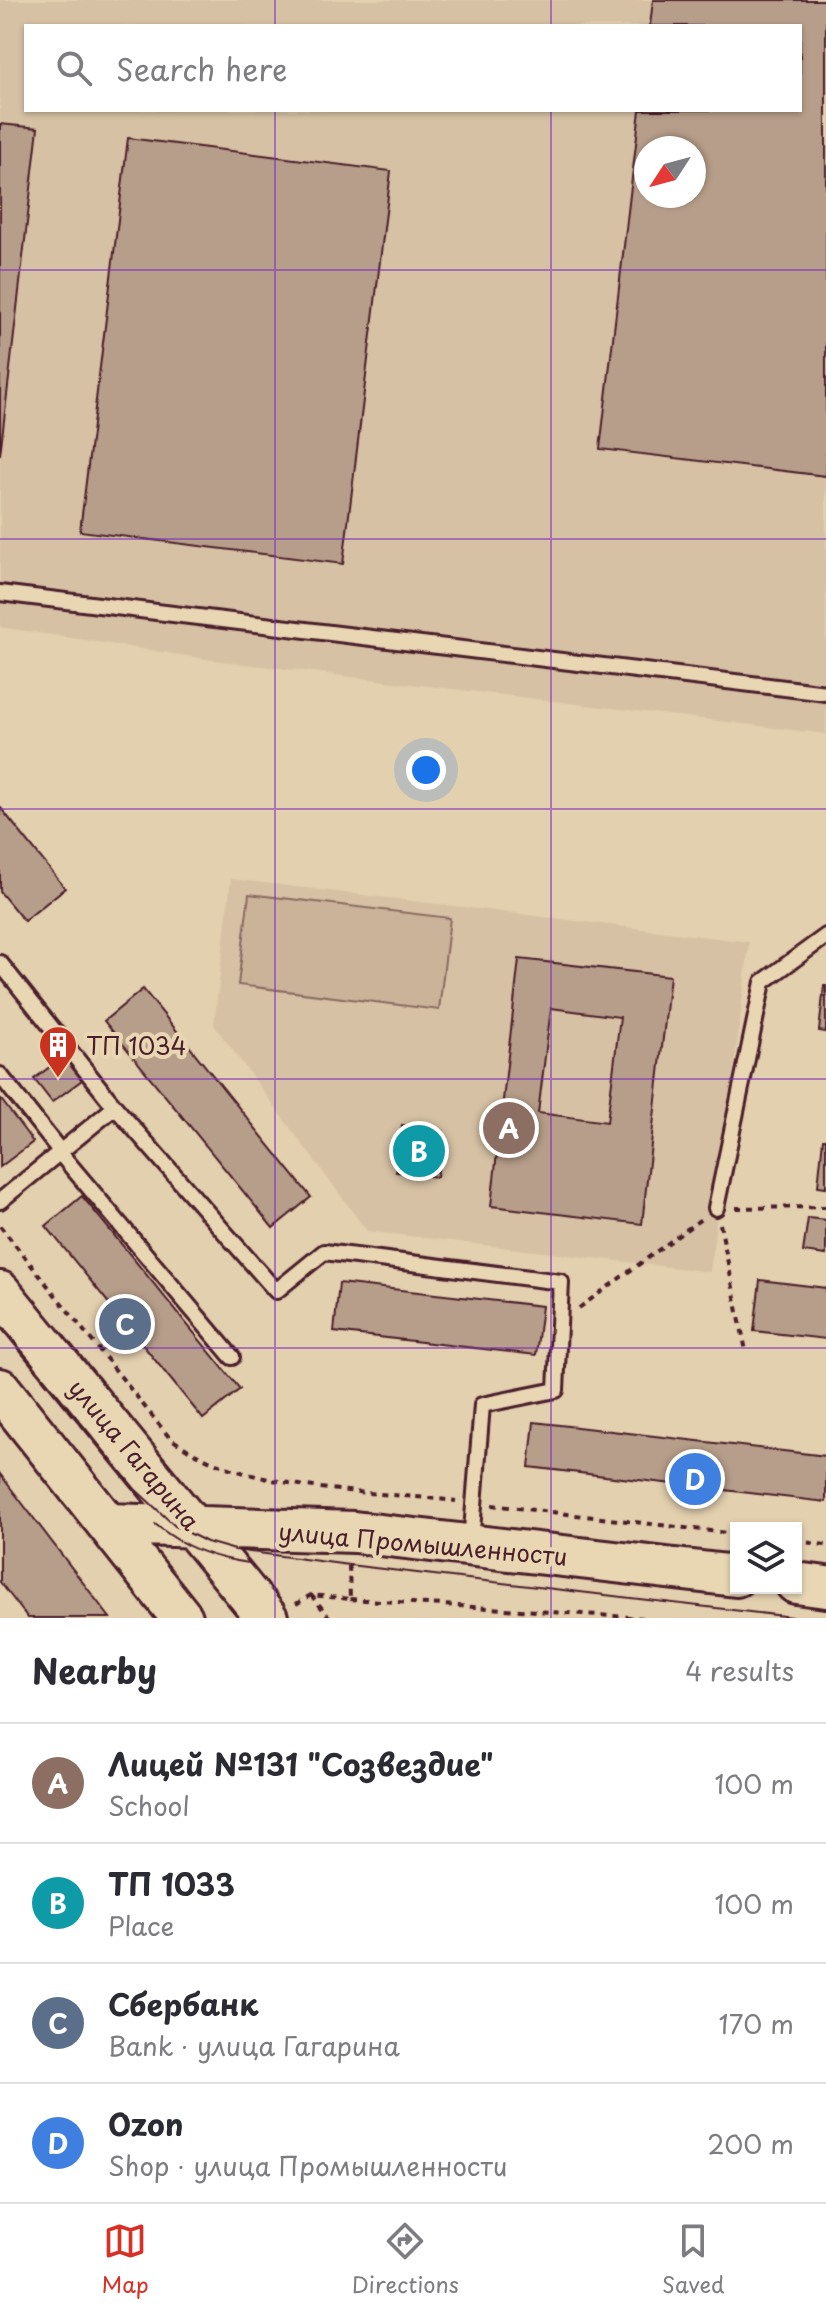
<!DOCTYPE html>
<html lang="en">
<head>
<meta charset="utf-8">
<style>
	body { margin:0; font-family:"Playpen Sans",sans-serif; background:#f2f2f3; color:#2b2b33 }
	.controls { position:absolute; right:24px; bottom:24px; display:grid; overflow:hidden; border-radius:0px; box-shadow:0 2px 6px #0004 }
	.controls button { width:72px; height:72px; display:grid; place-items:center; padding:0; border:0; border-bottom:2px solid #e1e1e2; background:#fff; color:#2b2b33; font:40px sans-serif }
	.compass { position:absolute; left:634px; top:136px; width:72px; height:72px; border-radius:50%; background:#fff; box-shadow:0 2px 6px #0004; rotate:234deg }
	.you { position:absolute; left:426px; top:770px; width:28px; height:28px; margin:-20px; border:6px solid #fff; border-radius:50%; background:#1a73e8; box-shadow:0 0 0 12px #1a73e833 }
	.badge { display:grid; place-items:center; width:52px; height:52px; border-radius:50%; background:#d93025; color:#fff; font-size:26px; font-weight:700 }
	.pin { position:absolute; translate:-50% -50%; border:4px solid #fff; box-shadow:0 2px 8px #0006 }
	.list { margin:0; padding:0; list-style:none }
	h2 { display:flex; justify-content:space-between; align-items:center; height:104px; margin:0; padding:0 32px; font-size:34px }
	h2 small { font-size:26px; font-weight:400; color:#7c7c81 }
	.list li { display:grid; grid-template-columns:52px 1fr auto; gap:24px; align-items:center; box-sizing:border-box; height:120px; padding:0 32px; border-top:2px solid #e1e1e2 }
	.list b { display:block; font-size:30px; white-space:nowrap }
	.list p { margin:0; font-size:26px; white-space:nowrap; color:#7c7c81 }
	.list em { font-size:26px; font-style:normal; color:#7c7c81 }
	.icon { flex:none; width:44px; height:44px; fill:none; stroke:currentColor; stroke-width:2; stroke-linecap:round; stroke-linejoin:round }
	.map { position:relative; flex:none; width:826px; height:1618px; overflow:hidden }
	.search { position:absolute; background:#fff; box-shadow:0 2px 6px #0004; left:24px; right:24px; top:24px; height:88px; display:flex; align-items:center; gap:20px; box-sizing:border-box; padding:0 28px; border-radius:0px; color:#7c7c81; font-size:30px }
	.sheet { height:584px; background:#fff }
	nav { display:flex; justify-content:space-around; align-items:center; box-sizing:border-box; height:112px; border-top:2px solid #e1e1e2; background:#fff; font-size:22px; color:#7c7c81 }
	nav a { display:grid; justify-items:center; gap:4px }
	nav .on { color:#d93025 }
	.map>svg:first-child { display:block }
</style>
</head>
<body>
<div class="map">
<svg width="826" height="1618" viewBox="0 0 826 1618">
	<rect width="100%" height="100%" fill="#e3d0af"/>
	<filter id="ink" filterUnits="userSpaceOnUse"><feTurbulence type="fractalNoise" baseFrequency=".0125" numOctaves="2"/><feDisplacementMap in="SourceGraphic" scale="16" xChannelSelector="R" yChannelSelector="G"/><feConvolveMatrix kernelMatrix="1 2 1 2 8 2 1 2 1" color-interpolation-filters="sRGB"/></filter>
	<g filter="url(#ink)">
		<!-- built -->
		<path fill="#d6c1a4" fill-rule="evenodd" d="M0,0h826v734l-606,-73 -220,-34zM26,26h774v84h-774zM646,148h48v48h-48z
			M231,879l518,63 -39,330 -343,-41 -153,-206z"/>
		<!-- green -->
		<path fill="#cab399" stroke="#8a6962" stroke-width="2" d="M249,894l201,24 -11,92 -201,-25z"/>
		<!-- building -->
		<path fill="#b79e8a" stroke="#4a1f2b" stroke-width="2" fill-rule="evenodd" d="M653,0h173v476l-226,-27 40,-339h160v-84h-150zM646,148h48v48h-48z
			M0,124l38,4 -38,327z
			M128,138l263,33 -48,393 -263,-33z
			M0,807l65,81 -41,33 -24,-29z
			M519,959l151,17 -28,248 -151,-18zM551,1008l69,9 -13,105 -69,-9z
			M824,986h2v46l-7,-1z
			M143,989l168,208 -38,31 -169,-207z
			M64,1056l18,24 -30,22 -18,-23z
			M0,1098l33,44 -33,25z
			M402,1125l41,6 -6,46 -41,-5z
			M823,1139h3v48l-8,-1z
			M82,1196l158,193 -37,30 -157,-193z
			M808,1218l18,2v35l-23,-3z
			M760,1280l66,8v51l-72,-8z
			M339,1283l203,23 -6,49 -202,-23z
			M534,1422l292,34v46l-297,-35z
			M0,1474l110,144h-82l-28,-36z"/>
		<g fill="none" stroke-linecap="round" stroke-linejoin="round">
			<!-- service casing -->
			<g stroke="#4a1f2b" stroke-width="20">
				<path id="service" d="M0,593l826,100
					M0,963l115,144 161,184 48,-39 237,30 -5,108 -74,15 -11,138
					M0,1075l60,76
					M59,1152l173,205
					M0,1201l115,-94
					M716,1208l47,-226 63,-46"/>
			</g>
			<!-- secondary casing -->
			<g stroke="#4a1f2b" stroke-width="46">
				<path id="secondary" d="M0,1292l267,326
					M0,1389l182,229
					M109,1524l245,8 382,44
					M796,1583l30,4"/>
			</g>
			<!-- path -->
			<path stroke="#4a1f2b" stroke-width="4" stroke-dasharray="6 6" stroke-linecap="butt" d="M736,1208l90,-1
				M720,1224l26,127
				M0,1226l169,211c75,56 195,53 287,64
				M579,1308l122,-89
				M492,1505l244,29
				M796,1541l30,4
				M311,1595l19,23
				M350,1599l294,19
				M296,1604l15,-9 39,4 -1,-34"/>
			<!-- service -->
			<use href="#service" stroke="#e9d7b4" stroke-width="14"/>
			<!-- secondary -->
			<use href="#secondary" stroke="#e9d7b4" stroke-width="40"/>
			<!-- tram -->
			<path stroke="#4a1f2b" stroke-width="2" d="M0,1324l135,165 40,37 32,16 28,8 114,15 452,53
				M155,1524c29,24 58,34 94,39"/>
		</g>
	</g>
	<!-- grid -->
	<path fill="none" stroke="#7b2cbf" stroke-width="2" stroke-opacity="0.55" d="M275,0v26M551,0v26M275,110v1508M551,110v1508M0,270h826M0,539h826M0,809h826M0,1079h826M0,1348h826"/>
	<!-- icons -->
	<defs>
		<g id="building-pin" transform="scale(2)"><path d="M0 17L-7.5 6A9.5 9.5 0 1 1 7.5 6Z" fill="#c8321e" stroke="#e9d7b4"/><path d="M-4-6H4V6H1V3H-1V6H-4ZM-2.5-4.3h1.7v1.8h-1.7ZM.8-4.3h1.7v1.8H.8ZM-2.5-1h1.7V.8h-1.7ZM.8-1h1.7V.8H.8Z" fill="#fff"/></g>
	</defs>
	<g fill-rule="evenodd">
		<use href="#building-pin" x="58" y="1045"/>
	</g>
	<g text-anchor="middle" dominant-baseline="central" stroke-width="8" stroke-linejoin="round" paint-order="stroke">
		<!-- poi labels -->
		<g font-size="24" fill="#4a1f2b" stroke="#e9d7b4" text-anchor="start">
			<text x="86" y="1045">ТП 1034</text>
		</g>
		<!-- street labels -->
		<g font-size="24" fill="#4a1f2b" stroke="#e9d7b4">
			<text transform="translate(135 1454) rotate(50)">улица Гагарина</text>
			<text transform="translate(423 1543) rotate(5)">улица Промышленности</text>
		</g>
	</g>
</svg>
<div class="controls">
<button><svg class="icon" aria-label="layers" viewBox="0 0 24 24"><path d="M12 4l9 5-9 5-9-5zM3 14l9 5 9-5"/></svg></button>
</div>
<svg class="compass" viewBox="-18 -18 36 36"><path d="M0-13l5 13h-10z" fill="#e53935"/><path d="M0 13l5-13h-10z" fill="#7c7c81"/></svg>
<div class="you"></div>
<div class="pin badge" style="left:509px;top:1128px;background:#8d6e63">A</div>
<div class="pin badge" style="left:419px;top:1151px;background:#0f9aa8">B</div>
<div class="pin badge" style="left:125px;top:1324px;background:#5c6f8a">C</div>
<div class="pin badge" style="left:695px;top:1479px;background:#3f7fe0">D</div>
<div class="search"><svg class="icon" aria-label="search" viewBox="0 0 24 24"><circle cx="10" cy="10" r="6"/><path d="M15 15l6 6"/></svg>Search here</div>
</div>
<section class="sheet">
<h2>Nearby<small>4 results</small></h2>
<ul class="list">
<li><span class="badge" style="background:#8d6e63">A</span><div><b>Лицей №131 &quot;Созвездие&quot;</b><p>School</p></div><em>100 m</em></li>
<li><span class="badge" style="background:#0f9aa8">B</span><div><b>ТП 1033</b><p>Place</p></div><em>100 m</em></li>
<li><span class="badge" style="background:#5c6f8a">C</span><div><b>Сбербанк</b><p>Bank · улица Гагарина</p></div><em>170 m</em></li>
<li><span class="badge" style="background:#3f7fe0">D</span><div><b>Ozon</b><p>Shop · улица Промышленности</p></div><em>200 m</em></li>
</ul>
</section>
<nav>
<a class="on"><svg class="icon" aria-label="map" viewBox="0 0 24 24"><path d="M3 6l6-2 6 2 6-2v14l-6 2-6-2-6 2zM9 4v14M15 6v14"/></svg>Map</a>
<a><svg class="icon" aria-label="directions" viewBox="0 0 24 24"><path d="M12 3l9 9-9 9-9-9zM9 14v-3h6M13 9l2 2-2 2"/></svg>Directions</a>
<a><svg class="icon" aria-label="saved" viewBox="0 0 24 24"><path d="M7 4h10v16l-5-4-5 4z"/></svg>Saved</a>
</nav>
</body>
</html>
